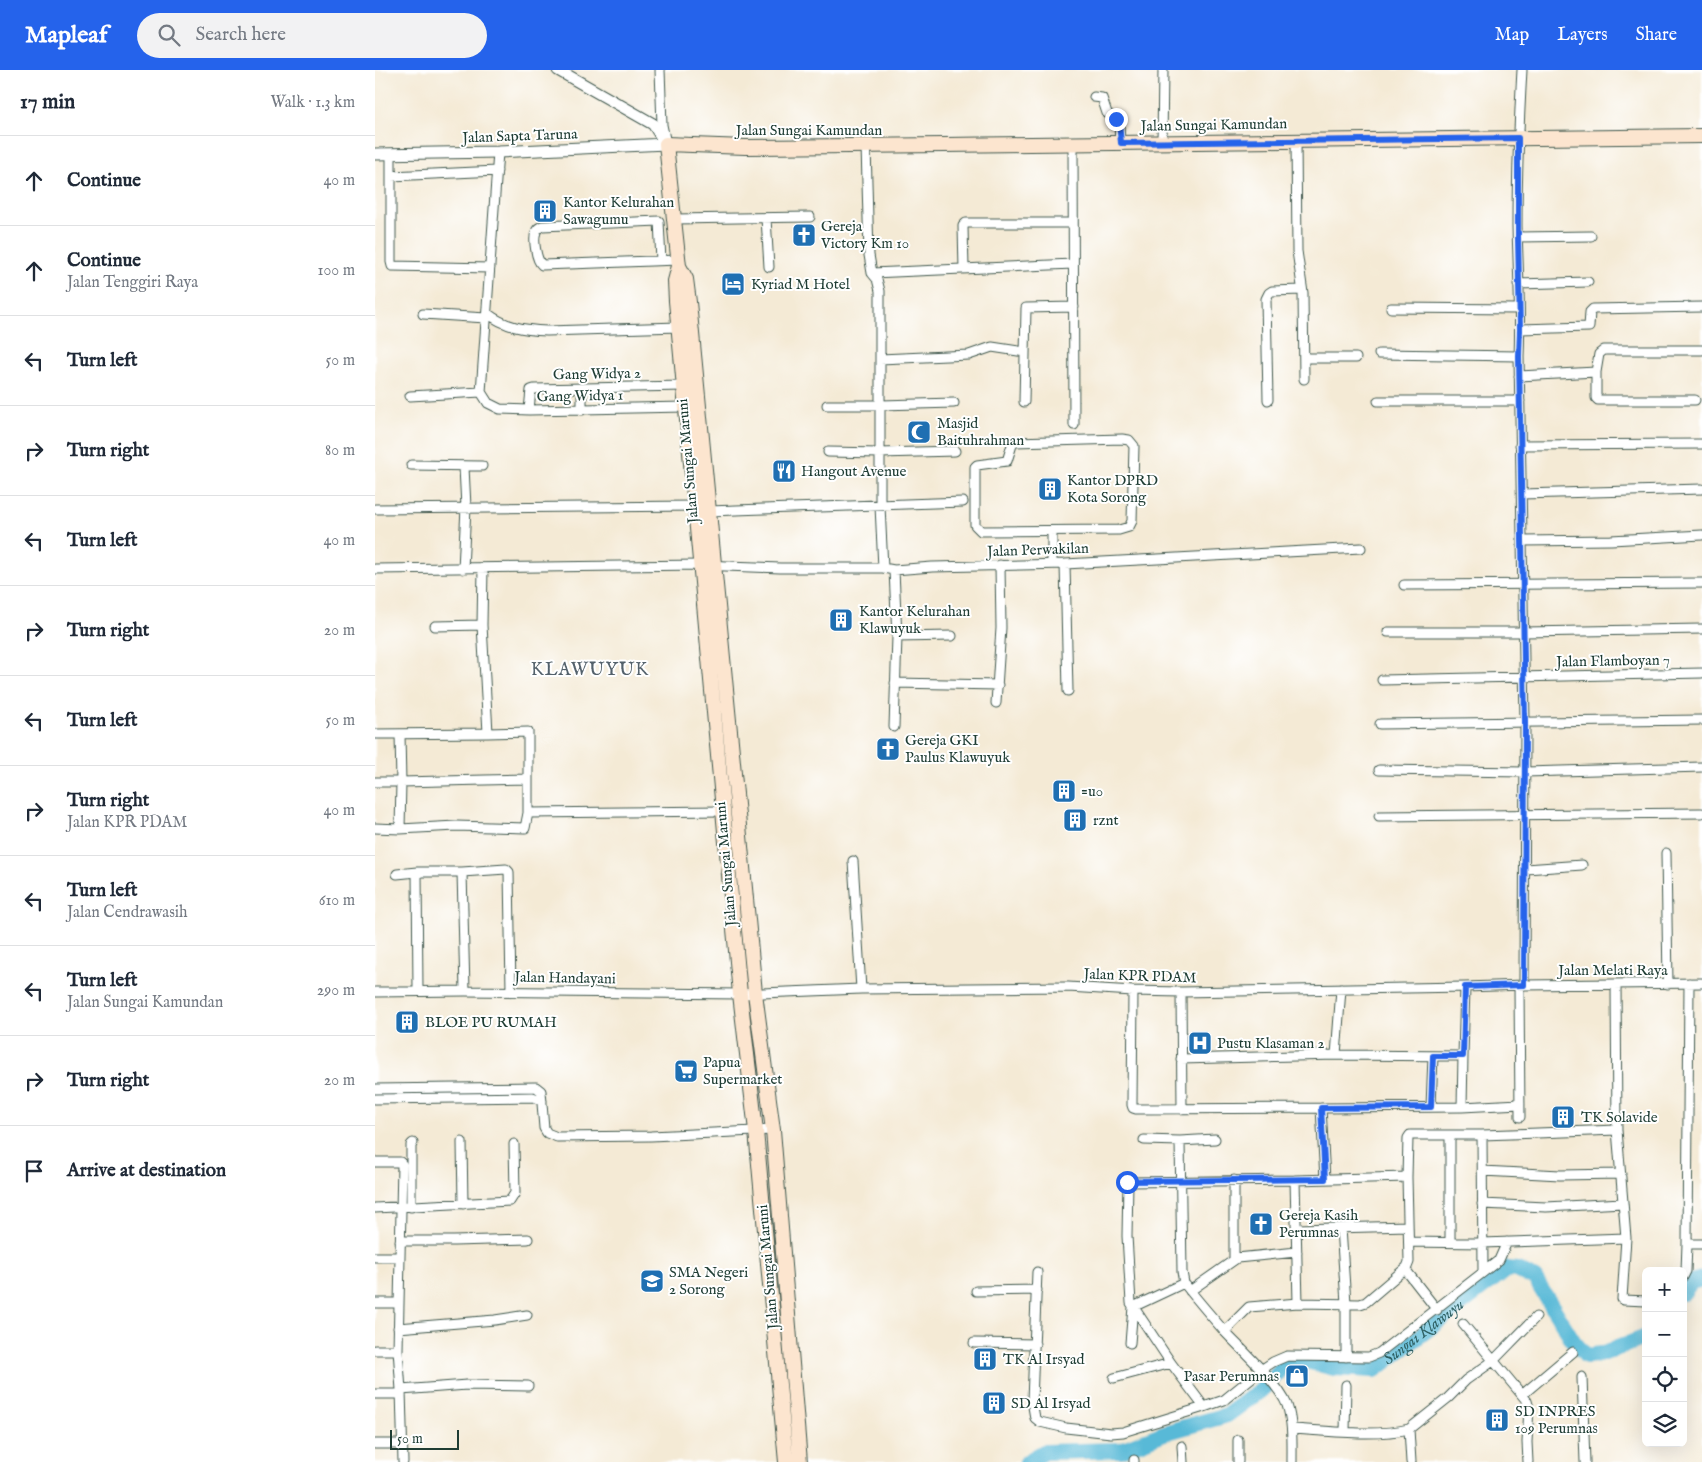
<!DOCTYPE html>
<html lang="en">
<head>
<meta charset="utf-8">
<style>
	body { margin:0; font-family:"IM FELL English",serif; background:#f2f2f3; color:#1f2937 }
	.controls { position:absolute; right:15px; bottom:15px; display:grid; overflow:hidden; border-radius:8px; box-shadow:0 5px 20px #0002 }
	.controls button { width:45px; height:45px; display:grid; place-items:center; padding:0; border:0; border-bottom:1px solid #e0e1e3; background:#fff; color:#1f2937; font:25px sans-serif }
	.scale { position:absolute; left:15px; bottom:12px; width:69px; box-sizing:border-box; padding-left:5px; border:2px solid #1f3d34; border-top:0; font-size:14px; line-height:18px; white-space:nowrap; color:#1f3d34; -webkit-text-stroke:4px #fff; paint-order:stroke }
	.stop { position:absolute; width:15px; height:15px; margin:-11px; border:4px solid #2563eb; border-radius:50%; background:#fff }
	.stop.end { background:#2563eb; border-color:#fff; box-shadow:0 1px 5px #0008 }
	.list { margin:0; padding:0; list-style:none }
	h2 { display:flex; justify-content:space-between; align-items:center; height:65px; margin:0; padding:0 20px; font-size:21px }
	h2 small { font-size:16px; font-weight:400; color:#747a83 }
	.list li { display:grid; grid-template-columns:32px 1fr auto; gap:15px; align-items:center; box-sizing:border-box; height:90px; padding:0 20px; border-top:1px solid #e0e1e3 }
	.list b { display:block; font-size:19px; white-space:nowrap }
	.list p { margin:0; font-size:16px; white-space:nowrap; color:#747a83 }
	.list em { font-size:16px; font-style:normal; color:#747a83 }
	.icon { flex:none; width:28px; height:28px; fill:none; stroke:currentColor; stroke-width:2; stroke-linecap:round; stroke-linejoin:round }
	.map { position:relative; flex:none; width:1327px; height:1392px; overflow:hidden }
	header { display:flex; align-items:center; gap:30px; box-sizing:border-box; height:70px; padding:0 25px; background:#2563eb; color:#fff }
	header strong { font-size:24px }
	nav { display:flex; gap:28px; margin-inline-start:auto; font-size:18px }
	.search { width:350px; height:45px; background:#f2f2f3; display:flex; align-items:center; gap:12px; box-sizing:border-box; padding:0 18px; border-radius:28px; color:#747a83; font-size:19px }
	main { display:flex }
	aside { flex:1; background:#fff }
	.map>svg:first-child { display:block }
</style>
</head>
<body>
<header>
<strong>Mapleaf</strong>
<div class="search"><svg class="icon" aria-label="search" viewBox="0 0 24 24"><circle cx="10" cy="10" r="6"/><path d="M15 15l6 6"/></svg>Search here</div>
<nav><a>Map</a><a>Layers</a><a>Share</a></nav>
</header>
<main>
<aside>
<h2>17 min<small>Walk · 1.3 km</small></h2>
<ul class="list">
<li><svg class="icon" aria-label="ahead" viewBox="0 0 24 24"><path d="M12 20V5M6 11l6-6 6 6"/></svg><div><b>Continue</b></div><em>40 m</em></li>
<li><svg class="icon" aria-label="ahead" viewBox="0 0 24 24"><path d="M12 20V5M6 11l6-6 6 6"/></svg><div><b>Continue</b><p>Jalan Tenggiri Raya</p></div><em>100 m</em></li>
<li><svg class="icon" aria-label="left" viewBox="0 0 24 24"><path d="M17 20v-9H6M10 6l-5 5 5 5"/></svg><div><b>Turn left</b></div><em>50 m</em></li>
<li><svg class="icon" aria-label="right" viewBox="0 0 24 24"><path d="M7 20v-9h11M14 6l5 5-5 5"/></svg><div><b>Turn right</b></div><em>80 m</em></li>
<li><svg class="icon" aria-label="left" viewBox="0 0 24 24"><path d="M17 20v-9H6M10 6l-5 5 5 5"/></svg><div><b>Turn left</b></div><em>40 m</em></li>
<li><svg class="icon" aria-label="right" viewBox="0 0 24 24"><path d="M7 20v-9h11M14 6l5 5-5 5"/></svg><div><b>Turn right</b></div><em>20 m</em></li>
<li><svg class="icon" aria-label="left" viewBox="0 0 24 24"><path d="M17 20v-9H6M10 6l-5 5 5 5"/></svg><div><b>Turn left</b></div><em>50 m</em></li>
<li><svg class="icon" aria-label="right" viewBox="0 0 24 24"><path d="M7 20v-9h11M14 6l5 5-5 5"/></svg><div><b>Turn right</b><p>Jalan KPR PDAM</p></div><em>40 m</em></li>
<li><svg class="icon" aria-label="left" viewBox="0 0 24 24"><path d="M17 20v-9H6M10 6l-5 5 5 5"/></svg><div><b>Turn left</b><p>Jalan Cendrawasih</p></div><em>610 m</em></li>
<li><svg class="icon" aria-label="left" viewBox="0 0 24 24"><path d="M17 20v-9H6M10 6l-5 5 5 5"/></svg><div><b>Turn left</b><p>Jalan Sungai Kamundan</p></div><em>290 m</em></li>
<li><svg class="icon" aria-label="right" viewBox="0 0 24 24"><path d="M7 20v-9h11M14 6l5 5-5 5"/></svg><div><b>Turn right</b></div><em>20 m</em></li>
<li><svg class="icon" aria-label="arrive" viewBox="0 0 24 24"><path d="M6 21V4h12l-3 4 3 4H6"/></svg><div><b>Arrive at destination</b></div></li>
</ul>
</aside>
<div class="map">
<svg width="1327" height="1392" viewBox="0 0 1327 1392">
	<rect width="100%" height="100%" fill="#fff"/>
	<filter id="ink" filterUnits="userSpaceOnUse"><feTurbulence type="fractalNoise" baseFrequency=".02" numOctaves="2"/><feDisplacementMap in="SourceGraphic" scale="10" xChannelSelector="R" yChannelSelector="G"/><feConvolveMatrix kernelMatrix="1 2 1 2 8 2 1 2 1" color-interpolation-filters="sRGB"/></filter>
	<filter id="wash" filterUnits="userSpaceOnUse"><feTurbulence type="fractalNoise" baseFrequency=".0096" numOctaves="4" result="noise"/><feDisplacementMap in="SourceGraphic" scale="20" xChannelSelector="R" yChannelSelector="G"/><feGaussianBlur stdDeviation="1.12" result="paint"/><feColorMatrix in="noise" values="0 0 0 0 0 0 0 0 0 0 0 0 0 0 0 0 0 1.4 0 .05"/><feComposite in="paint" operator="in"/></filter>
	<g filter="url(#wash)">
		<rect width="100%" height="100%" fill="#f4ead5"/>
		<g fill="none" stroke-linecap="round" stroke-linejoin="round">
			<!-- river -->
			<g stroke="#59b9d7" stroke-width="16">
				<path d="M1308,1223l8,-11 11,-3"/>
				<path id="s1" d="M652,1392l17,-10 77,-2 43,-17 63,-18 33,-24 18,-18 7,-11 14,-3 35,9 41,2 132,-101 10,1 18,9 39,63 12,14 16,-2 44,-17"/>
			</g>
		</g>
	</g>
	<g filter="url(#ink)">
		<g fill="none" stroke-linecap="round" stroke-linejoin="round">
			<!-- minor casing -->
			<g stroke="#3f574c" stroke-width="11">
				<path id="minor" d="M285,0l2,55 3,14
					M1147,0c-3,52 -5,104 -5,156 1,44 4,87 2,130l6,366 -1,263
					M719,27l8,1 5,15 12,9 1,21
					M921,70l1,111 6,42 1,86
					M787,72l1,-72
					M698,74l1,281
					M491,76l3,109 3,18 5,6 3,12v215l3,62
					M16,85v107l1,4 98,2
					M16,106l106,-5
					M391,148l3,49
					M300,149l135,-2
					M1143,167l73,-1
					M286,191l-2,-40 -117,5c-3,2 -5,2 -6,6 -3,7 0,28 6,33l137,-5
					M589,199l-1,-43 3,-3h107
					M497,203l201,-9
					M1143,214l70,-2
					M1016,238l128,1
					M112,243c18,14 37,17 60,18l132,-4
					M48,244l63,4
					M1145,259l69,-2 1,-15 3,-3 109,-2
					M1004,284l140,2
					M929,288h52
					M505,289l89,-4 23,-8 33,5
					M1221,302l3,-18 5,-4h98
					M1144,306l77,-4v26l2,2h97
					M207,319v21
					M106,322l7,11 12,6 29,1 157,-3
					M35,326l71,-4 17,-240
					M893,330l-2,-101 3,-6 3,-2 29,-1
					M1003,331h142
					M649,332l2,-94 48,-1
					M452,335h54l73,-2
					M154,340l2,-20 3,-1 150,-3
					M747,369l7,1 5,6 -2,75 -3,6 -10,3 -138,1 -6,-6v-58l2,-2 30,-4 5,-16 3,-3z
					M1145,375l182,-1
					M453,382l52,1 75,-2
					M36,395l71,1
					M1147,424l180,-5
					M0,439l320,-3
					M334,441l254,-9
					M677,461v33
					M1148,471l88,-1 91,-5
					M690,494l3,127
					M108,498l-1,57 6,108 40,-1v47
					M0,499l325,-4 80,3h103l11,2 38,-3 133,-3 296,-16
					M88,499l3,-62 -2,-40
					M519,500l3,67 -3,90
					M1029,515l298,-2
					M60,556l47,-1
					M1013,562h136l178,-3
					M522,567l55,-1
					M1007,610l320,-7
					M520,613l103,2
					M621,633l5,-75 -1,-63
					M1005,654l322,-4
					M0,664l113,-1
					M1004,700l146,2 177,-5
					M153,709v34l-3,15 -69,-2 -56,3 1,-47z
					M0,712h26l-1,-48
					M153,743l195,-2
					M1004,746l323,-3
					M0,758l25,1
					M1291,783l2,131
					M478,791l8,128
					M1151,799l56,-4
					M22,804l20,-2
					M1241,914l1,146 9,108 -4,61 2,1 22,1
					M1144,915l1,132
					M43,921l-1,-119h45
					M90,921l-3,-119 44,-3 3,3 2,119
					M758,921l-1,114 1,3 3,1 185,-1 4,71
					M0,922l90,-1 275,3 121,-5 207,-2 65,4 48,1 284,-5 59,-2 178,-2
					M806,922l1,117
					M961,985l5,-66
					M1088,986l2,-69
					M806,989l155,-4 127,1 -1,51
					M0,1019l161,-2 5,4 3,37 3,5 10,4 94,-1 122,-6
					M0,1029l158,-2 9,4
					M1056,1037l2,-51
					M946,1038l141,-1 58,-3
					M1107,1065l1,137
					M769,1070l36,1 35,-2
					M805,1071l2,131 2,11c13,17 27,33 41,49 17,18 53,51 62,73 6,18 5,39 5,57
					M87,1072l1,62
					M0,1092h25l2,2 -4,186 3,40 2,72
					M1107,1101l78,4 61,-1
					M859,1110v79
					M1107,1134l64,3 77,-4
					M36,1137v-62l2,-2
					M0,1138l135,-7 5,-8 -1,-49
					M966,1158l5,75v54
					M922,1159l111,-3
					M25,1171h54l74,-2
					M1034,1172l74,1 143,-5
					M1075,1172v-107
					M1312,1174h15
					M0,1187h24
					M1030,1199l32,41
					M662,1202l-5,129 3,17 5,4 26,6 45,5 12,-1 81,-25 20,-7 37,-30 12,-8 14,-6 82,1 10,-4 120,-93 8,-18
					M1308,1207l3,-6 1,-27 2,-261
					M601,1221l61,-1
					M815,1221l47,-33 60,-6
					M0,1233h24
					M923,1233l62,1 6,-2 41,-35 2,-5 -2,-85
					M758,1237l51,-24
					M1088,1254l64,77 2,7 -2,34 1,20
					M23,1258l97,-8 32,-5
					M850,1261l24,-24 49,-4 -3,-123
					M599,1273l61,1
					M755,1273l3,-36
					M0,1280h23
					M1207,1307l3,85
					M739,1308l57,-15
					M26,1320l66,-5 61,1
					M0,1324h26
					M1147,1325l51,-43
					M829,1337l-33,-44 -40,-60 -4,-67 1,-54 167,-2 112,-3 1,-39 2,-3h72l135,-5
					M917,1359c36,2 83,8 117,0
					M970,1362l1,-47
					M863,1370v22
					M0,1374h27
					M807,1376l1,16
					M759,1392v-2
					M1036,1392l-2,-33 39,-31 18,-18 27,-19 43,-44"/>
			</g>
			<!-- tertiary casing -->
			<g stroke="#3f574c" stroke-width="13">
				<path id="tertiary" d="M0,84l123,-2 168,-8 -13,-20 -95,-54"/>
			</g>
			<!-- secondary casing -->
			<g stroke="#3f574c" stroke-width="16">
				<path id="secondary" d="M304,196l-4,15 1,20 64,693 16,137 30,331
					M425,1392l-27,-332 -18,-137 -66,-691 -3,-23 -7,-13 -13,-122 79,3 198,-2 759,-9"/>
			</g>
			<!-- minor -->
			<use href="#minor" stroke="#fff" stroke-width="9"/>
			<!-- tertiary -->
			<use href="#tertiary" stroke="#fff" stroke-width="11"/>
			<!-- secondary -->
			<use href="#secondary" stroke="#fce5cf" stroke-width="14"/>
		</g>
	</g>
	<g fill="none" stroke-linecap="round" stroke-linejoin="round" filter="url(#ink)">
		<!-- route -->
		<path stroke="#2563eb" stroke-width="6" d="M741,49l3,3 2,21 397,-5v99l2,92 -1,27 6,366 -1,263 -59,2 -2,69h-30l-2,51 -110,1 4,71 -195,2 -3,1"/>
	</g>
	<!-- icons -->
	<defs>
		<g id="building-square" transform="scale(1.25)"><rect x="-9" y="-9" width="18" height="18" rx="4" fill="#1f6fb2" stroke="#fff"/><path d="M-4-6H4V6H1V3H-1V6H-4ZM-2.5-4.3h1.7v1.8h-1.7ZM.8-4.3h1.7v1.8H.8ZM-2.5-1h1.7V.8h-1.7ZM.8-1h1.7V.8H.8Z" fill="#fff"/></g>
		<g id="church-square" transform="scale(1.25)"><rect x="-9" y="-9" width="18" height="18" rx="4" fill="#1f6fb2" stroke="#fff"/><path d="M-1.2-6h2.4v3.5h3.3v2.4h-3.3V6h-2.4V-.1h-3.3v-2.4h3.3Z" fill="#fff"/></g>
		<g id="hotel-square" transform="scale(1.25)"><rect x="-9" y="-9" width="18" height="18" rx="4" fill="#1f6fb2" stroke="#fff"/><path d="M-6-4.5h1.5V1H6V5H4.5V3h-9V5H-6ZM-4 0a1.8 1.8 0 1 1 3.6 0ZM.5 0V-2.5h3Q6-2.5 6 0Z" fill="#fff"/></g>
		<g id="mosque-square" transform="scale(1.25)"><rect x="-9" y="-9" width="18" height="18" rx="4" fill="#1f6fb2" stroke="#fff"/><path d="M3.5-4.9A6 6 0 1 0 3.5 4.9A5 5 0 1 1 3.5-4.9Z" fill="#fff"/></g>
		<g id="restaurant-square" transform="scale(1.25)"><rect x="-9" y="-9" width="18" height="18" rx="4" fill="#1f6fb2" stroke="#fff"/><path d="M-5-6h1v4h1v-4h1v4h1v-4h1v5L-1.5 .5V6h-2V.5L-5-1ZM5-6V6H3V1.5H1.5Q1.5-4 5-6Z" fill="#fff"/></g>
		<g id="hospital-square" transform="scale(1.25)"><rect x="-9" y="-9" width="18" height="18" rx="4" fill="#1f6fb2" stroke="#fff"/><path d="M-5-5h3v3.5h4V-5h3V5h-3V1.5h-4V5h-3Z" fill="#fff"/></g>
		<g id="supermarket-square" transform="scale(1.25)"><rect x="-9" y="-9" width="18" height="18" rx="4" fill="#1f6fb2" stroke="#fff"/><path d="M-6-5.5h2.5l.6 2H6L4.5 2H-2.5L-4.4-4H-6ZM-1.5 3.2a1.3 1.3 0 1 0 .1 0ZM3 3.2a1.3 1.3 0 1 0 .1 0Z" fill="#fff"/></g>
		<g id="school-square" transform="scale(1.25)"><rect x="-9" y="-9" width="18" height="18" rx="4" fill="#1f6fb2" stroke="#fff"/><path d="M0-5L7-2L0 1L-7-2ZM-4 1L0 2.5L4 1V4Q0 6-4 4Z" fill="#fff"/></g>
		<g id="shop-square" transform="scale(1.25)"><rect x="-9" y="-9" width="18" height="18" rx="4" fill="#1f6fb2" stroke="#fff"/><path d="M-5-2.5h2.3a2.7 3.5 0 0 1 5.4 0H5L5.5 6h-11ZM-1.5-2.5h3a1.5 2.3 0 0 0-3 0Z" fill="#fff"/></g>
	</defs>
	<g fill-rule="evenodd">
		<use href="#building-square" x="170" y="141"/>
		<use href="#church-square" x="429" y="165"/>
		<use href="#hotel-square" x="358" y="214"/>
		<use href="#mosque-square" x="544" y="362"/>
		<use href="#restaurant-square" x="409" y="401"/>
		<use href="#building-square" x="675" y="419"/>
		<use href="#building-square" x="466" y="550"/>
		<use href="#church-square" x="513" y="679"/>
		<use href="#building-square" x="689" y="721"/>
		<use href="#building-square" x="700" y="750"/>
		<use href="#building-square" x="32" y="952"/>
		<use href="#hospital-square" x="825" y="973"/>
		<use href="#supermarket-square" x="311" y="1001"/>
		<use href="#building-square" x="1188" y="1047"/>
		<use href="#church-square" x="886" y="1154"/>
		<use href="#school-square" x="277" y="1211"/>
		<use href="#building-square" x="610" y="1289"/>
		<use href="#shop-square" x="922" y="1306"/>
		<use href="#building-square" x="619" y="1333"/>
		<use href="#building-square" x="1122" y="1350"/>
	</g>
	<g text-anchor="middle" dominant-baseline="central" stroke-width="4" stroke-linejoin="round" paint-order="stroke">
		<!-- street labels -->
		<g font-size="15" fill="#1f3d34" stroke="#fff">
			<text transform="translate(839 55) rotate(-1)">Jalan Sungai Kamundan</text>
			<text x="434" y="60">Jalan Sungai Kamundan</text>
			<text transform="translate(145 66) rotate(-2)">Jalan Sapta Taruna</text>
			<text transform="translate(222 304) rotate(-1)">Gang Widya 2</text>
			<text transform="translate(205 326) rotate(-1)">Gang Widya 1</text>
			<text transform="translate(313 391) rotate(-95)">Jalan Sungai Maruni</text>
			<text transform="translate(663 480) rotate(-2)">Jalan Perwakilan</text>
			<text transform="translate(1238 591) rotate(-1)">Jalan Flamboyan 7</text>
			<text transform="translate(351 794) rotate(-95)">Jalan Sungai Maruni</text>
			<text x="1238" y="900">Jalan Melati Raya</text>
			<text transform="translate(765 906) rotate(2)">Jalan KPR PDAM</text>
			<text transform="translate(190 908) rotate(1)">Jalan Handayani</text>
			<text transform="translate(393 1197) rotate(-95)">Jalan Sungai Maruni</text>
		</g>
		<!-- poi labels -->
		<g font-size="15" fill="#1f3d34" stroke="#fff" text-anchor="start">
			<text x="188" y="132">Kantor Kelurahan<tspan x="188" dy="17">Sawagumu</tspan></text>
			<text x="446" y="156">Gereja<tspan x="446" dy="17">Victory Km 10</tspan></text>
			<text x="376" y="214">Kyriad M Hotel</text>
			<text x="562" y="353">Masjid<tspan x="562" dy="17">Baituhrahman</tspan></text>
			<text x="426" y="401">Hangout Avenue</text>
			<text x="692" y="410">Kantor DPRD<tspan x="692" dy="17">Kota Sorong</tspan></text>
			<text x="484" y="541">Kantor Kelurahan<tspan x="484" dy="17">Klawuyuk</tspan></text>
			<text x="530" y="670">Gereja GKI<tspan x="530" dy="17">Paulus Klawuyuk</tspan></text>
			<text x="706" y="721">=u0</text>
			<text x="718" y="750">rznt</text>
			<text x="50" y="952">BLOE PU RUMAH</text>
			<text x="842" y="973">Pustu Klasaman 2</text>
			<text x="328" y="992">Papua<tspan x="328" dy="17">Supermarket</tspan></text>
			<text x="1206" y="1047">TK Solavide</text>
			<text x="904" y="1145">Gereja Kasih<tspan x="904" dy="17">Perumnas</tspan></text>
			<text x="294" y="1202">SMA Negeri<tspan x="294" dy="17">2 Sorong</tspan></text>
			<text x="628" y="1289">TK Al Irsyad</text>
			<text x="904" y="1306" text-anchor="end">Pasar Perumnas</text>
			<text x="636" y="1333">SD Al Irsyad</text>
			<text x="1140" y="1341">SD INPRES<tspan x="1140" dy="17">109 Perumnas</tspan></text>
		</g>
		<!-- water labels -->
		<g font-size="16" font-style="italic" fill="#306265" stroke="#fff">
			<text stroke="none"><textPath href="#s1" startOffset="441">Sungai Klawuyu</textPath></text>
		</g>
		<!-- quarter labels -->
		<g font-size="18" letter-spacing="1" fill="#54626c" stroke="#fff">
			<text x="215" y="600">KLAWUYUK</text>
		</g>
	</g>
</svg>
<div class="controls">
<button>+</button>
<button>−</button>
<button><svg class="icon" aria-label="locate" viewBox="0 0 24 24"><circle cx="12" cy="12" r="6"/><path d="M12 2v4M12 18v4M2 12h4M18 12h4"/></svg></button>
<button><svg class="icon" aria-label="layers" viewBox="0 0 24 24"><path d="M12 4l9 5-9 5-9-5zM3 14l9 5 9-5"/></svg></button>
</div>
<div class="scale">50 m</div>
<div class="stop" style="left:752px;top:1112px"></div>
<div class="stop end" style="left:741px;top:49px"></div>
</div>
</main>
</body>
</html>
